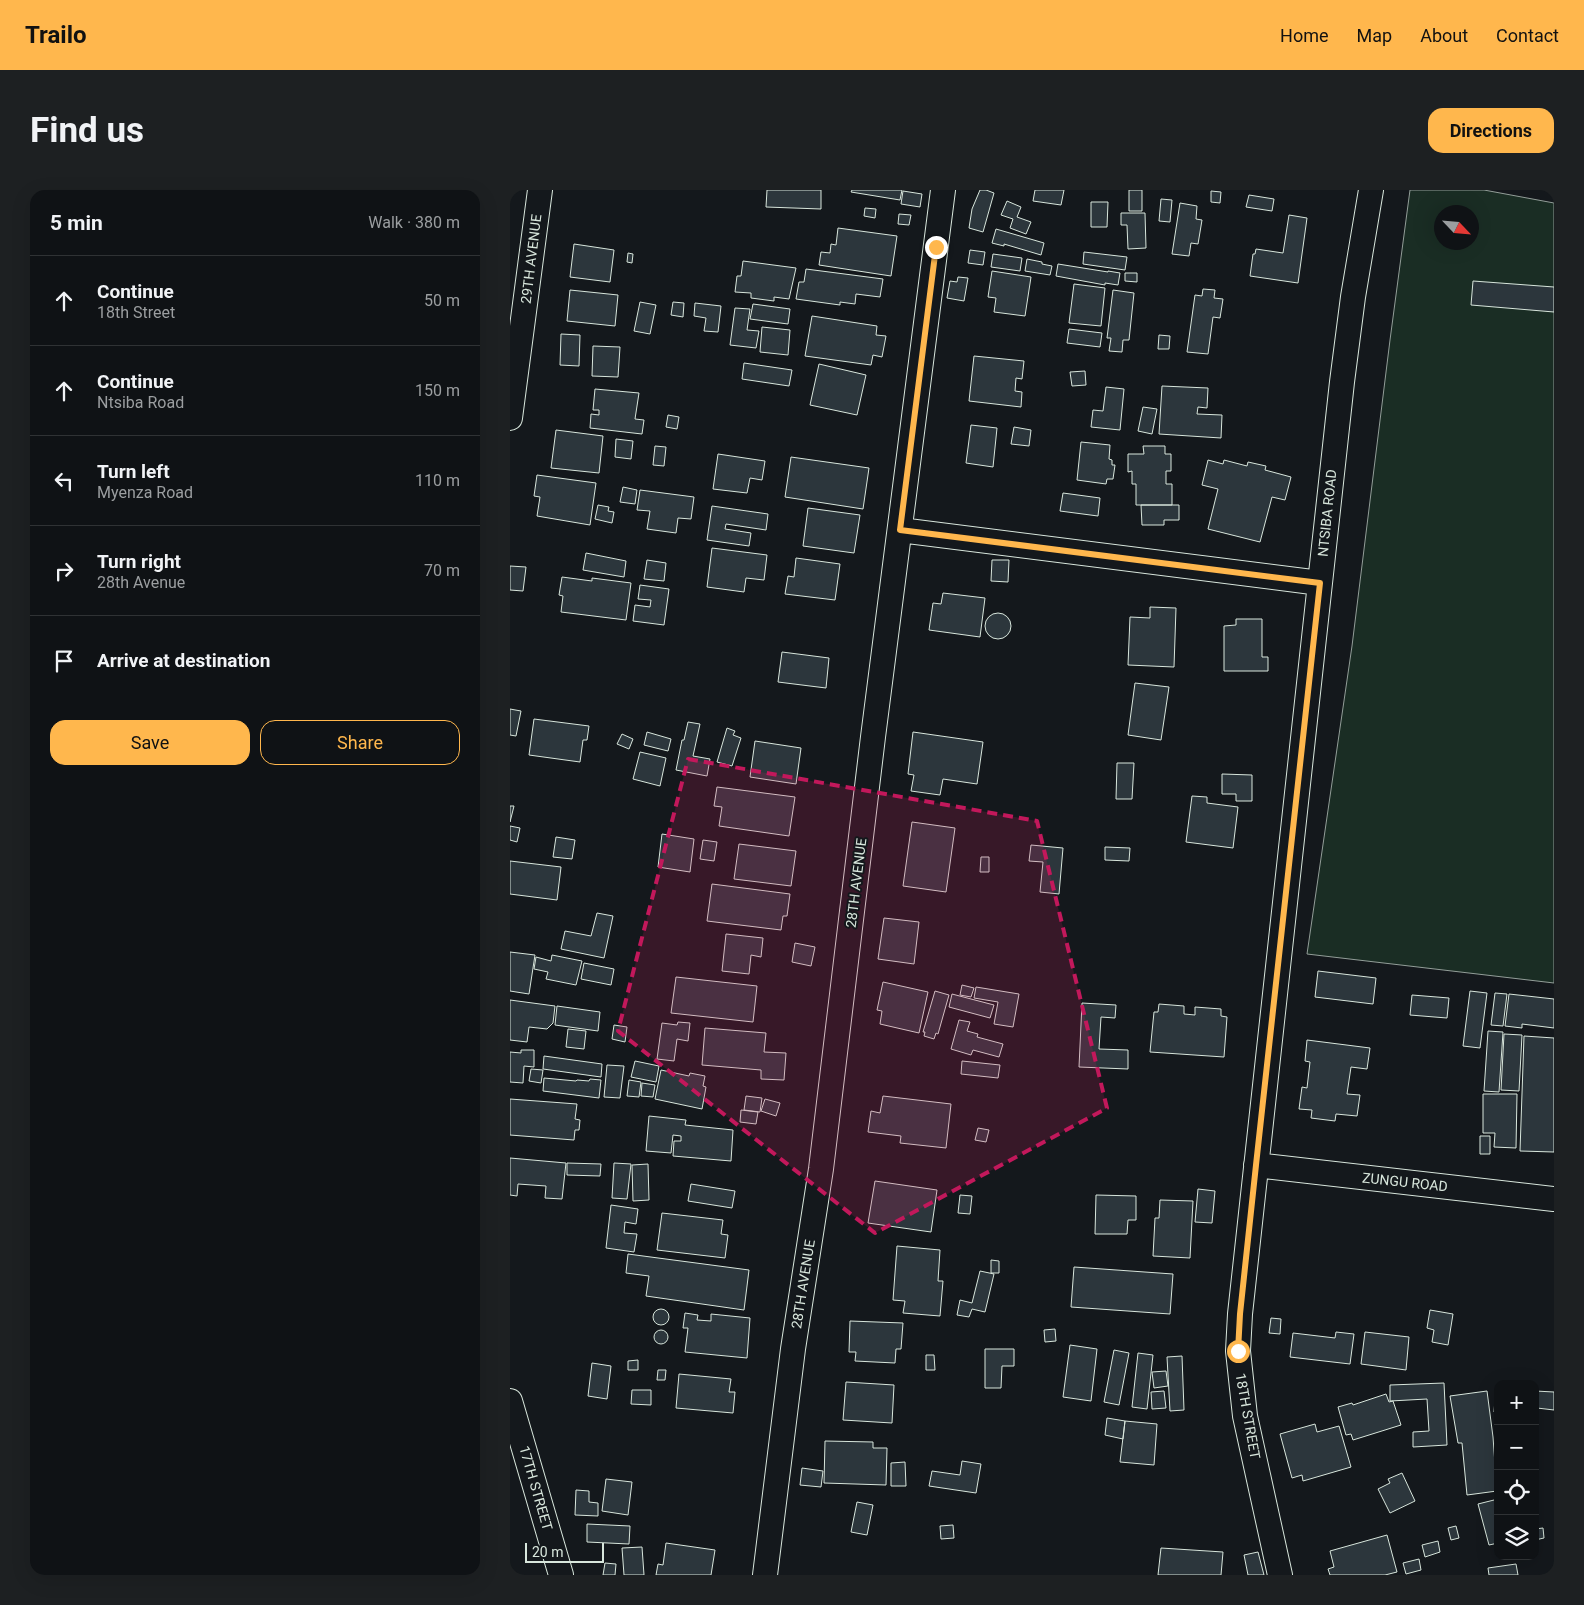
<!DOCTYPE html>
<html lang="en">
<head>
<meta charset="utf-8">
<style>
	body { margin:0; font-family:Roboto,sans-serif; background:#1d2022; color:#f1f3f6 }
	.controls { position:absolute; right:15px; bottom:15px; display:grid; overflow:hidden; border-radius:10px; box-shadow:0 5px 20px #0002 }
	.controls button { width:45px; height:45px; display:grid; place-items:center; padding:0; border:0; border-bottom:1px solid #2f3234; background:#0f1215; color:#f1f3f6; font:25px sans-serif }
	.compass { position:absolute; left:924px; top:15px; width:45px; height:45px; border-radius:50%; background:#0f1215; box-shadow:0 5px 20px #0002; rotate:116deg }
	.scale { position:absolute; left:15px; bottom:12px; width:79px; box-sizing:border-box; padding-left:5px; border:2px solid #d8e6dc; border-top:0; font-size:14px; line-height:18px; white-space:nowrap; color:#d8e6dc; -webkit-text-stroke:4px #14181c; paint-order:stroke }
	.stop { position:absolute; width:15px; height:15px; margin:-11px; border:4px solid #ffb74d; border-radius:50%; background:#fff }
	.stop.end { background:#ffb74d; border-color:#fff; box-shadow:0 1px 5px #0008 }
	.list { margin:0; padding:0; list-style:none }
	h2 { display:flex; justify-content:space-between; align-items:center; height:65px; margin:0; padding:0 20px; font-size:21px }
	h2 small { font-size:16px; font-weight:400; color:#9b9ea0 }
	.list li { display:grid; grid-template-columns:32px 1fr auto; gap:15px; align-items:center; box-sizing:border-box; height:90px; padding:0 20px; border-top:1px solid #2f3234 }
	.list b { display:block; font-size:19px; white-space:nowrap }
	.list p { margin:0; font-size:16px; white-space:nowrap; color:#9b9ea0 }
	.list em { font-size:16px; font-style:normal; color:#9b9ea0 }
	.actions { display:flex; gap:10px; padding:15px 20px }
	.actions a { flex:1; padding:11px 0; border:1px solid #ffb74d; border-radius:15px; text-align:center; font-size:18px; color:#ffb74d }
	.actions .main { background:#ffb74d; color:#111 }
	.icon { flex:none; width:28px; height:28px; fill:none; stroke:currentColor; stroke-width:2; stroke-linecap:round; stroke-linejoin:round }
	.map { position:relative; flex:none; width:1044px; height:1385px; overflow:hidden; border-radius:15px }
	header { display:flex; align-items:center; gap:30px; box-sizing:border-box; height:70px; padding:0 25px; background:#ffb74d; color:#111 }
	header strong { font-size:24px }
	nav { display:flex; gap:28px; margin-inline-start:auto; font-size:18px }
	.intro { display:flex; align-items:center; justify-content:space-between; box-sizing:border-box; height:120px; padding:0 30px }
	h1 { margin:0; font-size:35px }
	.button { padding:12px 22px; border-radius:15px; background:#ffb74d; color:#111; font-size:18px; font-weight:700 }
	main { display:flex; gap:30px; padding:0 30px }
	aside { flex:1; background:#0f1215; border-radius:15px; box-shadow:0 5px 20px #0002 }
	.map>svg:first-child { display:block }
</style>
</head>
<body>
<header>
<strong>Trailo</strong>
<nav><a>Home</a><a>Map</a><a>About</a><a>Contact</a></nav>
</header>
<div class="intro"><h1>Find us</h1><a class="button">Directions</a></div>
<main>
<aside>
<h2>5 min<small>Walk · 380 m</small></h2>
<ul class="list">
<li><svg class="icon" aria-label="ahead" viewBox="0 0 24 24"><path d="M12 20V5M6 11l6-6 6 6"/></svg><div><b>Continue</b><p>18th Street</p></div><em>50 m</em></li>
<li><svg class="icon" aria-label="ahead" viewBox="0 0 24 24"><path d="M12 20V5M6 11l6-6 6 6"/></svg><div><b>Continue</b><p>Ntsiba Road</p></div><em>150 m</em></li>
<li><svg class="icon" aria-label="left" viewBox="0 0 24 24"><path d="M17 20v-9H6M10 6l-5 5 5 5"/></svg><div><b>Turn left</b><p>Myenza Road</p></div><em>110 m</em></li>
<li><svg class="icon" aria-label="right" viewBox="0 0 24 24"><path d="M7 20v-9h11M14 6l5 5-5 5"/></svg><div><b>Turn right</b><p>28th Avenue</p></div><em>70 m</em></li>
<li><svg class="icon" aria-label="arrive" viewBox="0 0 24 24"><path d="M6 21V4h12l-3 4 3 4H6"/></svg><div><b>Arrive at destination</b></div></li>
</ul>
<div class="actions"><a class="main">Save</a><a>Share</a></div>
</aside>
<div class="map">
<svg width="1044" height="1385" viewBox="0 0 1044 1385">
	<rect width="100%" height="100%" fill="#14181c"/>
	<!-- green -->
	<path fill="#1a2d24" stroke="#939e99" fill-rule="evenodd" d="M900,0h74l70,13v780l-247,-29 45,-308 38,-306zM932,22h30v30h-30z"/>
	<!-- building -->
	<path fill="#2c363c" stroke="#d8e6dc" d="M257,0h54v19l-55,-2z
		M342,0h50l-2,10 -49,-8z
		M470,0h6l8,3 -11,39 -14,-4 3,-19z
		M525,0h29l-3,15 -28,-4z
		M619,0h13v21h-13z
		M393,1l19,3 -2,13 -19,-3z
		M701,1l10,1 -1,11 -9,-1z
		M739,5l25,4 -2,12 -26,-4z
		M651,9l11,1 -2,22 -11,-1z
		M497,11l14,6 -4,10 14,5 -5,12 -16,-6 3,-9 -12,-4z
		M581,12h17l-1,25h-16z
		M670,13l17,3 -1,13 6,1 -4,24 -7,-1 -2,13 -17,-2z
		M355,18l11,1 -1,9 -11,-2z
		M611,23h24l1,35 -18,1 -1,-24h-6z
		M389,24l12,1 -2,10 -11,-1z
		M779,25l18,3 -9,65 -48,-7 3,-22h2l1,-5 27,4z
		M328,38l59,8 -6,40 -72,-11 2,-13 9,1 1,-9 5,1z
		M486,39l48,14 -3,12 -37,-11v2l-12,-3z
		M64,54l40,6 -4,32 -40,-5z
		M460,60l15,2 -2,13 -15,-2z
		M574,62l43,5 -2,13 -42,-6z
		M118,63l5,1 -1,9 -5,-1z
		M483,64l29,4 -2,13 -29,-4z
		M517,69l15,3v2l10,2 -2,9 -25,-4z
		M233,71l53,7 -7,31 -15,-2v4l-23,-3v-5l-16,-1 2,-16h4z
		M548,74l50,8v-1l12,2 -2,12 -13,-2v2l-49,-9z
		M296,79l77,10 -3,18 -24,-3 -1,10 -15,-2v3l-44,-6 3,-17h5z
		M482,81l39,6 -6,39 -31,-4 2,-14 -8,-1z
		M615,83h12v9l-12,-1z
		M448,87l10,1 -4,23 -17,-3 3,-17 7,1z
		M963,91l81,6v25l-83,-7z
		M564,94l31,4 -4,38 -32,-3z
		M693,99l12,1 -1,8 9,1 -3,19 -7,-1 -5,37 -21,-2 8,-57 7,1z
		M60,100l48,5 -3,31 -48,-5z
		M603,100l21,3 -5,47h-6l-1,12 -13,-1 2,-13h-4z
		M130,112l16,3 -6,29 -16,-3z
		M163,112l11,1 -1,14 -12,-2z
		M185,113l26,3 -3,26 -14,-1 2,-13 -12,-2z
		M243,114l37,5 -2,15 -38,-5z
		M225,118l15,1 -3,21 12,1 -3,17 -26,-3z
		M302,126l65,10 -1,9 10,1 -4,21 -9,-2 -2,10 -66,-9z
		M252,137l28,3 -2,25 -28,-3z
		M559,139l33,4 -2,14 -33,-4z
		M51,144l19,1 -1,31 -19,-1z
		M649,145l11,1 -1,13h-11z
		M83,156l27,1 -2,30 -26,-1z
		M464,166l50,5 -2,18 -6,-1 -1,13 7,1 -1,15 -52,-6z
		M234,173l48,7 -3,16 -47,-7z
		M309,174l47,11 -9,40 -47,-10z
		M575,181l1,14 -14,1 -2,-14z
		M652,196l46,2 -1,20 -9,-1 -1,7 25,1 -1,23 -62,-4z
		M596,197l18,2 -4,41 -29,-3 2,-17 10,1z
		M85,199l44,4 -4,26 9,1 -2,14 -52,-6 1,-14 8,1v-5h-6z
		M633,217l14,2 -5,25 -14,-3z
		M158,225l11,2 -2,12 -11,-2z
		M461,235l26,3 -4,39 -27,-4z
		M504,237l17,3 -2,16 -18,-2z
		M46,240l47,6 -4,37 -48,-5z
		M106,249l17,2 -2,18 -16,-2z
		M571,252l29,3 -1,14 3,1v5h3l-2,14h-6l-1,5 -29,-4z
		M145,256l11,1 -2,19 -11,-1z
		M633,256h22v8h6v17h-5v13h6v21h-36v-21h-4v-13l-4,1v-18h16z
		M208,264l47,7 -3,19 -12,-2 -3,15 -34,-4z
		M281,267l78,11 -6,41 -78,-12z
		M698,270l15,4 1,-4 23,6 1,-4 18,4 -1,4 26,7 -6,23 -13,-3 -12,45 -52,-13 10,-40 -16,-4z
		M27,285l59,8 -6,42 -53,-9 3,-19 -6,-1z
		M113,297l14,3 -2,14 -15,-2z
		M130,300l54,7 -3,22 -13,-1 -2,15 -29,-4 3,-18 -13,-1z
		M553,303l37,5 -2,18 -38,-5z
		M88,315l11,2 -1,4 6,1 -2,11 -17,-4z
		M631,315h38v15h-15v5h-22z
		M202,316l56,8 -2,16 -40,-6 -1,5 26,4 -2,13 -42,-6z
		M298,318l52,7 -6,38 -51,-7z
		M202,358l55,7 -3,25 -18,-2 -2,14 -37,-5z
		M76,363l40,8 -2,16 -41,-7z
		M286,368l44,6 -5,36 -50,-6 3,-18 6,1z
		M137,370l19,3 -2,18 -20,-2z
		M482,370h17l-1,22 -17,-1z
		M0,376l16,1 -3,24 -13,-1z
		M52,387l30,4v-3l39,5 -5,37 -65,-8 2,-16 -4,-1z
		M130,395l29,4 -5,36 -31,-4 2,-16 15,2 1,-7 -13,-1z
		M433,403l42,5 -5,39 -51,-7 4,-27 8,1z
		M640,417l26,1 -2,59 -46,-2 2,-48 20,1z
		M475 436a13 13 0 1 1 26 0a13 13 0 1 1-26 0Z
		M726,429h26v38h6v14h-44v-45l12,-1z
		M272,462l47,6 -3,30 -48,-6z
		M625,493l34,4 -8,53 -33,-5z
		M0,519l11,2 -5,25 -6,-1z
		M24,529l55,7 -2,14h-4l-3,22 -51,-7z
		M178,532l12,2 -7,32 17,3 -3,17 -31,-6 6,-30h2z
		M217,538l8,3 -2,4 8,3 -9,28 -15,-4z
		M137,542l24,7 -3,12 -24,-6z
		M403,542l70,10 -6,42 -34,-5 -3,16 -29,-4 3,-16 -6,-1z
		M112,544l11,5 -4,10 -12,-5z
		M245,551l46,7 -5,36 -46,-7z
		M130,562l26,6 -6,28 -27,-7z
		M607,573h17l-2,36h-16z
		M712,584l30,1v26h-16v-7h-14z
		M207,597l78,10 -6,39 -70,-10 3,-19 -8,-1z
		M682,606l15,1v6l31,4 -5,41 -47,-6z
		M0,616h4l-4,16z
		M402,632l43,6 -9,64 -43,-6z
		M0,636l10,2 -3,14 -7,-2z
		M152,644l32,5 -4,33 -32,-5z
		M46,647l19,3 -3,19 -19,-2z
		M193,650l14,2 -3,19 -14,-2z
		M229,654l57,7 -5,35 -57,-7z
		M521,655l32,3 -4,46 -19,-2 3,-30 -14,-1z
		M595,657l25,1 -1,13 -24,-1z
		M471,667h8v15h-9z
		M0,671l51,6 -4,33 -47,-6z
		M202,694l78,10 -3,22h-4l-2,14 -74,-9z
		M87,723l16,3 -9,42 -43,-9 4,-18 26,5z
		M374,728l35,4 -5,42 -36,-5z
		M216,744l37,4 -2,19 -10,-2 -2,19 -27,-3z
		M285,753l20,4 -4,19 -19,-4z
		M0,762l25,3 -6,39 -19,-3z
		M42,765l30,6 -6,24 -30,-6 2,-7 -14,-3 2,-12 15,4z
		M74,773l30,6 -3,16 -30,-6z
		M808,781l58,7 -3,26 -58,-7z
		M166,787l81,9 -4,36 -82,-9z
		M373,792l45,10 -9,41 -39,-9 2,-13 -5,-1z
		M452,795l12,3 -3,9 -11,-2z
		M466,797l43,7 -6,33 -19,-3 4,-22 -24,-4z
		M425,801l14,4 -11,39 -2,-1 -2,6 -10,-3 1,-4h-2z
		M960,801l17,2 -7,55 -17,-2z
		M985,803l12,1 -4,32 -12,-1z
		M442,804l42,11 -4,13 -41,-11z
		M999,804l45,5v29l-32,-4v4l-17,-2z
		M902,805l37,3 -2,20 -37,-3z
		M0,810l45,6 -2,17 -6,6 -18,-2 -2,15 -17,-2z
		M572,813l34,2 -1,13 -14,-1 -2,32 29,1v19l-49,-2z
		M649,814l25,2v8l11,1v-8l26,2v7l6,1 -3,40 -74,-5 4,-40h4z
		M47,816l43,6 -2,19 -43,-6z
		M449,830l11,2 -3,9 11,3 -1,3 26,7 -4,13 -26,-7 -2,5 -20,-6z
		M168,832l12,1 -2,18 -11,-2 -3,22 -17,-2 5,-36 15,2z
		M104,835l13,2 -2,15 -13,-3z
		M195,838l61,5 -2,19 22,1 -2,27 -23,-1v-9l-59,-5z
		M58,839l18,2 -2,18 -18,-2z
		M978,841l15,1 -4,60 -15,-1z
		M994,844l18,1 -3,56 -18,-1z
		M1014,846l30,2v114l-34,-1z
		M797,850l63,8 -3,21 -16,-2 -4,27 13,1 -3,21 -21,-2 -1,7 -24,-3 1,-8 -13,-1 3,-22 5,1 3,-26 -5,-1z
		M11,860h13v17l-10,-1 -1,17 -13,-1v-30l11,1z
		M34,866l58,8 -1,13 -58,-8z
		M125,871l24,5 -3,16 -25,-5z
		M452,871l38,4 -2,13 -37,-4z
		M97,875l17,1 -4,32 -16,-1z
		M21,879l12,1 -2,13 -12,-2z
		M151,880l28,6 1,-3 15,3 -2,10 3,1 -4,22 -47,-10z
		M34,888l32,3 1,-1 12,1 1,-2 11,1 -2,18 -56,-7z
		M119,890l12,2 -2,15 -12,-1z
		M132,893l13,2 -2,12 -12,-1z
		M973,904h34l-1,54 -22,-1 1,-14h-12z
		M236,906l16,2 -2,14 -16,-2z
		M373,906l68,8 -5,44 -46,-5 1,-7 -33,-4 3,-21 9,2z
		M0,909l67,5 -2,15 5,1 -1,10h-4l-1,10 -64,-5z
		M255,909l15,4 -4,13 -15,-5z
		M231,920l17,2 -2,12 -16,-2z
		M139,926l37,4 -1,5 48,5 -2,31 -58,-5 1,-15h7v-5l-8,-1 -2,18 -25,-2z
		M468,938l11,2 -3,12 -11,-2z
		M970,946h10v18h-10z
		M0,968l56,5 -4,36 -17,-1 1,-12 -28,-2 -1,12 -7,-1z
		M57,973l34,1 -1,12 -33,-1z
		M104,973l17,1 -4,35 -15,-1z
		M138,974l1,36 -16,1 -1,-36z
		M365,991l62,9 -6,42 -63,-9z
		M181,994l44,7 -3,17 -44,-7z
		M688,999l17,2 -3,32 -17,-1z
		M450,1005l12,1 -2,18 -12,-1z
		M586,1005l40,1v24h-8l-1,14h-32z
		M650,1010l33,1 -3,57 -37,-2 2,-38h4z
		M101,1015l27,4 -2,15 -11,-2 -1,11 13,1 -3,18 -28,-4z
		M152,1023l61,7 -2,14 7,1 -3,23 -68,-8z
		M387,1056l43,4 -2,31h5l-3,35 -37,-3 2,-12 -12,-1z
		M118,1064l121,16 -5,40 -98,-14 3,-20 -23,-3z
		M481,1070l8,1v12h-8z
		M564,1077l99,7 -3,40 -99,-7z
		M470,1081l14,3 -9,38 -13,-3 -3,8 -12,-2 3,-15 12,3z
		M143 1127a8 8 0 1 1 16 0a8 8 0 1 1-16 0Z
		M920,1120l23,4 -5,31 -16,-3 2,-12 -7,-2z
		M175,1123l13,2 -1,5 14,1v-7l39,4 -3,40 -62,-6 3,-24h-5z
		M761,1128l10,1 -1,15 -11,-1z
		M340,1131l53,2 -2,26h-5l-1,14 -40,-2 1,-9h-7z
		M545,1139l1,12 -11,1 -1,-12z
		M144 1147a7 7 0 1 1 14 0a7 7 0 1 1-14 0Z
		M826,1142l18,2 -4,30 -60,-7 3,-24 42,5z
		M855,1142l44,5 -3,33 -45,-6z
		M560,1155l27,4 -6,52 -28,-4z
		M475,1159h29v17h-12l-1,22h-16z
		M604,1160l15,3 -10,52 -15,-3z
		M628,1163l15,2 -6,54 -15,-2z
		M416,1165h8l1,15h-9z
		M672,1166l2,54 -14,1 -3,-54z
		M128,1170v10h-10v-9z
		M82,1173l19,3 -4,33 -19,-3z
		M148,1180h8l-1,10h-8z
		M656,1181l2,15 -14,2 -2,-16z
		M169,1184l52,5 -2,13h6l-2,21 -57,-5z
		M336,1192l48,3 -2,38 -49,-3z
		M934,1193l3,62 -34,2v-15l16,-1 -2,-32 -37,2v-16z
		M986,1197h2v26l-4,-1z
		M122,1200h19v15l-20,-1z
		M654,1201l2,17 -14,1 -1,-17z
		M977,1201l6,46 4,54 -30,4 -5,-52h-4l-8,-47z
		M1025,1201l19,1v18l-17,-2 -2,8z
		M876,1204l3,8 4,-1 8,24 -48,15 -2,-6 -5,1 -8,-28 14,-4 1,2z
		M597,1228l18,3 -2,18 -18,-4z
		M615,1231l32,3 -3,41 -34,-3z
		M805,1234l2,8 22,-6 12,41 -48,14 -1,-6 -10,3 -12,-44z
		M315,1251l48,1v6h14l-1,37 -62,-2z
		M452,1271l19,3 -5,29 -47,-7 3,-15 28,4z
		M395,1272l1,24h-15v-23z
		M292,1278l21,3 -2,16 -21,-2z
		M892,1283l13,28 -25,12 -12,-24 12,-6 -2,-4z
		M96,1289l26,3 -4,33 -26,-4z
		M66,1300l13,1v11l9,1v13l-23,-1z
		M988,1309v44l-9,2 -11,-41z
		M347,1312l16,3 -6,30 -16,-3z
		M77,1334l43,2 -1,18 -42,-2z
		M443,1335l1,13 -13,1 -1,-13z
		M946,1336l3,12 -8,2 -3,-12z
		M1033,1338l1,10 -9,2v-11z
		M877,1345l10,37 -12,3h-55l-2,-6 6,-2 -4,-16z
		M928,1351l2,11 -15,5 -3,-12z
		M156,1353l49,7 -4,25h-55l2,-11 5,1z
		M132,1357l2,28h-20l-2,-27z
		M651,1358l62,4 -2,23h-63z
		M748,1362l6,23h-16l-4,-20z
		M909,1369l2,11 -15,4 -3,-11z
		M95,1373l11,1 -1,11h-12z
		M1006,1374l2,11h-29l-1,-7z"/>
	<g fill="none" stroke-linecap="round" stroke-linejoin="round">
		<!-- street casing -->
		<g stroke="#d8e6dc" stroke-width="26">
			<path id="street" d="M0,228l30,-228
				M390,340l420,53
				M746,975l298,34
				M0,1211l51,174
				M255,1385l28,-226 28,-180 52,-432 70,-547
				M770,1385l-35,-159 -7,-65 2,-37 102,-932 11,-85 18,-107"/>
		</g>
		<!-- street -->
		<use href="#street" stroke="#14181c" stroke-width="24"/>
	</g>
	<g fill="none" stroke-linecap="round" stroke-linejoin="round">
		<!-- route -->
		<path stroke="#ffb74d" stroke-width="6" d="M426,57l-36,283 420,53 -64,582 -16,149 -2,37"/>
	</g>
	<!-- marked area -->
	<path fill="#c2185b" fill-opacity="0.2" stroke="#c2185b" stroke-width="4" stroke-dasharray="10 6" stroke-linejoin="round" d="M178,569l349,62 70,287 -232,125 -257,-202z"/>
	<g text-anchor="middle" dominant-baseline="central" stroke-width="4" stroke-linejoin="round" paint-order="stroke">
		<!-- street labels -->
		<g font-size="14" fill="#d8e6dc" stroke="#14181c">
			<text transform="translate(21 69) rotate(-83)">29TH AVENUE</text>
			<text transform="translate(817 323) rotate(-84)">NTSIBA ROAD</text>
			<text transform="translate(346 693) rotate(-83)">28TH AVENUE</text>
			<text transform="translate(895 992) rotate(6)">ZUNGU ROAD</text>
			<text transform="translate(293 1094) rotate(-81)">28TH AVENUE</text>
			<text transform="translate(738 1226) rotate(80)">18TH STREET</text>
			<text transform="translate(26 1298) rotate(74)">17TH STREET</text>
		</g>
	</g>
</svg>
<div class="controls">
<button>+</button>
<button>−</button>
<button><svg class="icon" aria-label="locate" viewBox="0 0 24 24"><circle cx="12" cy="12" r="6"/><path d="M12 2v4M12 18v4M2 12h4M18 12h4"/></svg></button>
<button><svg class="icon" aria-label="layers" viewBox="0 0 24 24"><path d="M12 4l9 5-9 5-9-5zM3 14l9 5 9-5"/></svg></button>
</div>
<svg class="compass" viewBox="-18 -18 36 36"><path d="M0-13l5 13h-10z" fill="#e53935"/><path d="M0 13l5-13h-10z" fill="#9b9ea0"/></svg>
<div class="scale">20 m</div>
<div class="stop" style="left:728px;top:1161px"></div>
<div class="stop end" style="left:426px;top:57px"></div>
</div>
</main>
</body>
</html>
